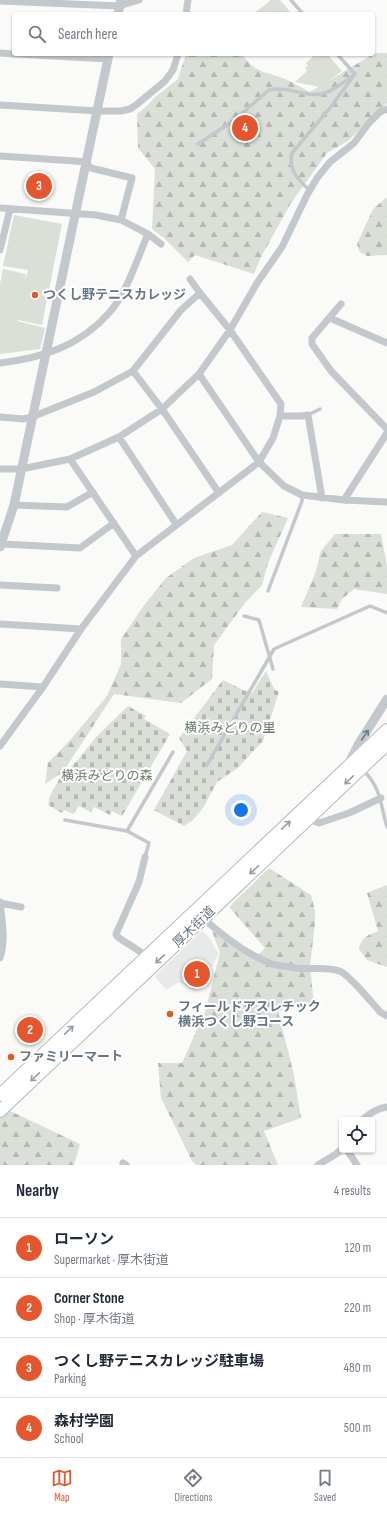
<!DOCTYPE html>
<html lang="en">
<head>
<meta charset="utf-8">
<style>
	body { margin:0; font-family:"Sofia Sans Condensed","Noto Sans JP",sans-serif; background:#f2f2f3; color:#1f2937 }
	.controls { position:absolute; right:12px; bottom:12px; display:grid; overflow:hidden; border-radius:4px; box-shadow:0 1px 3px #0004 }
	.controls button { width:36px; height:36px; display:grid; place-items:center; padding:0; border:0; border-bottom:1px solid #e0e1e3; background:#fff; color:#1f2937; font:20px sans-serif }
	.you { position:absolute; left:241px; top:810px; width:14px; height:14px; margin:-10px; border:3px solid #fff; border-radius:50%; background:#1a73e8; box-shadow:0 0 0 6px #1a73e833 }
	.badge { display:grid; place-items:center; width:26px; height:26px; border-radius:50%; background:#e4572e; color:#fff; font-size:13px; font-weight:700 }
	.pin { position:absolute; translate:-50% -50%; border:2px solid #fff; box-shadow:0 1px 4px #0006 }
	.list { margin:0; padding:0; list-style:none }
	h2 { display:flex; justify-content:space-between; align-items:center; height:52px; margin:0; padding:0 16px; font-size:17px }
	h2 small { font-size:13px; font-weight:400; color:#747a83 }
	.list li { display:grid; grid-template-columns:26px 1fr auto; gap:12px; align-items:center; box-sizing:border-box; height:60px; padding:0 16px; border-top:1px solid #e0e1e3 }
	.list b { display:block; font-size:15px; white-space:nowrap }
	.list p { margin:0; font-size:13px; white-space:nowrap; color:#747a83 }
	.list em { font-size:13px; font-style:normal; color:#747a83 }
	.icon { flex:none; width:22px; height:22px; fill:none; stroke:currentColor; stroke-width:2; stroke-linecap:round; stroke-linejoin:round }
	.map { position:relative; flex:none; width:387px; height:1165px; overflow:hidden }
	.search { position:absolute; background:#fff; box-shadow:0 1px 3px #0004; left:12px; right:12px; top:12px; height:44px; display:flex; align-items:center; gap:10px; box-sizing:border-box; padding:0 14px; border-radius:4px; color:#747a83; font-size:15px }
	.sheet { height:292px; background:#fff }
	nav { display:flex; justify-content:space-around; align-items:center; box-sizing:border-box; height:56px; border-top:1px solid #e0e1e3; background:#fff; font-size:11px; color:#747a83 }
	nav a { display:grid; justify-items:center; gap:2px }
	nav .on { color:#e4572e }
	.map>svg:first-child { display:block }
</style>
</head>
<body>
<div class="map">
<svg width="387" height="1165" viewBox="0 0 387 1165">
	<defs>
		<pattern id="forest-firs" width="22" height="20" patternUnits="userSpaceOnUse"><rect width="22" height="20" fill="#dadfd7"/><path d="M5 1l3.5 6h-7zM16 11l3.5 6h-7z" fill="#b4b9b4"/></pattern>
		<pattern id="cemetery-stones" width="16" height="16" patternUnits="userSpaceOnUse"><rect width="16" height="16" fill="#dadfd7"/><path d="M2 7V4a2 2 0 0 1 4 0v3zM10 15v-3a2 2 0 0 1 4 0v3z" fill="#b4b9b4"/></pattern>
	</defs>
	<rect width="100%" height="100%" fill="#fafaf8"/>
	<!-- built -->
	<path fill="#e8e9e9" d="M202,931l6,5 11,18 -6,11 -17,26 -17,-9 -13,8 -11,-14z"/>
	<!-- grass -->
	<path fill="#dadfd7" d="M271,0h9l12,14h-39z
		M309,54h18l15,17 -22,16 -25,-5 12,-11 -2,-4 3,-1 -2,-3 7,-6z
		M14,215l48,9 -20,101 -24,-5 -1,1 28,7 -5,21 -40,5v-70l3,-15 23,5 -1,8 3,-12 -25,-4z"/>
	<!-- forest -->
	<path fill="url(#forest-firs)" d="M375,53h12v50l-39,38 -21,12 -36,50 -30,54 -7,17 -59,-19 -7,7 -24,-24 -12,-9 3,-60 -17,-21 -1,-34 12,-10 5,-6 24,-19 8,-25h56c14,19 19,16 40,24 9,3 19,9 28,14z
		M387,197v58l-20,1 -8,-5 -2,-7 16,-35z
		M262,512l26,6 -20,45 -6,22 -17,18 -31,42 -2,34 -31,24 -67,-9 -51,78 -18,12 3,-21 24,-25 35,-42 14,-32v-25l24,-35 21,-26 28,-20 38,-13z
		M335,534h46l6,32v28l-33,-5 -12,10 -5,10 -36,-2 14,-33 6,-23z
		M269,868l42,27 4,16v12l-5,43 4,39 -36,6 16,64 7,43 -37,13 14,34h-82l-4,-4 -31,-63 -3,-35h24l23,-51 15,-59 -8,-22 43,27 10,-10 -36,-41z
		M387,885v82l-20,-7 -8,-11c3,-13 8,-13 19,-18l-11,-38z
		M6,1109l74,35 -6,21h-74v-52z"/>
	<!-- cemetery -->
	<path fill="url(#cemetery-stones)" d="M266,671l8,18 5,3 -16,49 -25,27 -21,14 -14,26 -10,12 -9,6 -30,-16 33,-59 -8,-13 44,-58 22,11 1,-1 6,3z
		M128,706l18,10 -2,3 26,15 -48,82 -10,-5 -2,4 -16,-8 -3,5 -12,-6 -6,8 -8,-4 -3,3 -14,-8 2,-9 11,-20 16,-15 19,-24z"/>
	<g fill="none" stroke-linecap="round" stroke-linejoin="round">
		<!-- trunk casing -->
		<g stroke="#b4b9bd" stroke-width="14">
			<path id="trunk" d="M0,1095l387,-365
				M0,1111l387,-367"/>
		</g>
		<!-- service -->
		<path stroke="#c3c8cc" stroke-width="3.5" d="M291,0l12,14
			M198,144l35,-23 36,-31c19,-5 38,9 56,3 9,-3 22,-13 30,-19
			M309,190c-11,-11 -21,-20 -17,-37l38,-45 25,-34 -18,-20
			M308,415l12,-6
			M268,591l34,-90v-6
			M244,616l15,4 14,49
			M207,765l67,-116 96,-43 17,7
			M363,770c19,19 17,34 24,57
			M65,820l62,11 22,12 -4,14
			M127,831l46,-79"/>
		<!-- minor -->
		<path stroke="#c3c8cc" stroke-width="7" d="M0,1l119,5 20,-6
			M186,14l2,-14
			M0,53l14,1
			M16,54l92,5
			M0,105l97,6h24l9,-2 6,-4 29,-24 8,-11 5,-16
			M0,156l75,5 11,1 5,6 41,10 -11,42
			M0,208l96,7 25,5 27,14 13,10
			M0,250l10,-41
			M341,304l-29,34v6l19,27 56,58
			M330,318l57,25
			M0,363c42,-5 80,-17 109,-50 18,-20 28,-54 39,-79
			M133,371l29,38 57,84
			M199,374l60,88 25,24 18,9 42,5 43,2
			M280,416h22l6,-1 14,83
			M0,417l23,2 9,-2 62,-25 39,-21 48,-61 19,-17
			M119,437l57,87
			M70,459l66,97
			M0,469h21l49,-10 49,-22 43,-28 37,-35 31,-44 27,-47 25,-36 25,-52 10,-17 13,-16 24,-19 15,-20 11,-11 7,-3
			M344,500l43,-67
			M14,505l53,2 26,-15
			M2,544l78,4 34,-25
			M0,585l57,3
			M0,624l81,5
			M0,684l43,3
			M0,746l43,-59 38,-58 55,-73 123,-94 14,-24 7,-22 1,-12 -51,-74 -30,-37 -10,-14
			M311,817l3,4 5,2 30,-10 32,-15
			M145,857l-6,25 -23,52 1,2 2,2 28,18
			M0,902c2,19 6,38 0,56
			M0,903l21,4
			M203,918c20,18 44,37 69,46 7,2 17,3 24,4 14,2 30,-2 43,3 9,2 34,33 41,41l7,4
			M362,1120c7,-6 15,-12 25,-13
			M347,1150l10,15
			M123,1163l3,2
			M318,1165l18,-11 6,-5"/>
		<!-- tertiary -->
		<path stroke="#c3c8cc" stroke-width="9" d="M118,14l3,-14
			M0,547l14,-42 95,-451
			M349,763l9,-18 29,-46"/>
		<!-- trunk -->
		<use href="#trunk" stroke="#fff" stroke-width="12"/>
	</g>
	<!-- one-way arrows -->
	<defs><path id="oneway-shaft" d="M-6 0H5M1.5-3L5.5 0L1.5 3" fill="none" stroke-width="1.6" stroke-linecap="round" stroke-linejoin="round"/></defs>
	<use stroke="#6a7a87" href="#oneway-shaft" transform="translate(365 735) rotate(-56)"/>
	<g stroke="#939fa8">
		<use href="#oneway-shaft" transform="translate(349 780) rotate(136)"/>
		<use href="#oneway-shaft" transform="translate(286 825) rotate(-43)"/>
		<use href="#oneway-shaft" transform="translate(254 870) rotate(137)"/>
		<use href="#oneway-shaft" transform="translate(160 959) rotate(137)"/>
		<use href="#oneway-shaft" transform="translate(69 1030) rotate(-43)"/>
		<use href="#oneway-shaft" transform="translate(35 1077) rotate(136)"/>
	</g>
	<!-- markers -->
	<g fill="#e4572e" stroke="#fff" stroke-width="1.5">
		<circle cx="35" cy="295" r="4"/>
		<circle cx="170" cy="1014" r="4"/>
		<circle cx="11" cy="1057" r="4"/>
	</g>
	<g text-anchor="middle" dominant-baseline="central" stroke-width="4" stroke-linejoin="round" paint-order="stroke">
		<!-- poi labels -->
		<g font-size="13" font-weight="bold" fill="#657683" stroke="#fff" text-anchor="start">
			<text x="43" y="295">つくし野テニスカレッジ</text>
			<text x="178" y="1007">フィールドアスレチック<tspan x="178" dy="15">横浜つくし野コース</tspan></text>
			<text x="19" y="1057">ファミリーマート</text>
		</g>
		<!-- park labels -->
		<g font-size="13" fill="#687a64" stroke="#fff">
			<text x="230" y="728">横浜みどりの里</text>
			<text x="107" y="776">横浜みどりの森</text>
		</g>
		<!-- street labels -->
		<g font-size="13" fill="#657683" stroke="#fff">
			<text transform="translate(194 927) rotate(-44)">厚木街道</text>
		</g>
	</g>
</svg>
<div class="controls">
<button><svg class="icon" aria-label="locate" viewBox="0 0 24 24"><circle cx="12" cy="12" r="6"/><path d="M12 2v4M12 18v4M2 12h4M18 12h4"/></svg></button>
</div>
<div class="you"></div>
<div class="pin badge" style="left:197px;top:974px">1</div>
<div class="pin badge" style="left:30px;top:1030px">2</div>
<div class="pin badge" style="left:39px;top:186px">3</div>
<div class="pin badge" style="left:245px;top:128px">4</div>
<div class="search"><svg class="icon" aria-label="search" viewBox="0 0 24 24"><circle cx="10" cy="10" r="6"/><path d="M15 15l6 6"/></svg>Search here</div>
</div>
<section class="sheet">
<h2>Nearby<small>4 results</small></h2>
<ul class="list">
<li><span class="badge">1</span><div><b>ローソン</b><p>Supermarket · 厚木街道</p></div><em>120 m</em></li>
<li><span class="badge">2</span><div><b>Corner Stone</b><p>Shop · 厚木街道</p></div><em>220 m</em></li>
<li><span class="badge">3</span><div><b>つくし野テニスカレッジ駐車場</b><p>Parking</p></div><em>480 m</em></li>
<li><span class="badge">4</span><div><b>森村学園</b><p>School</p></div><em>500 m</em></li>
</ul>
</section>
<nav>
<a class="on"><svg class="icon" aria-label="map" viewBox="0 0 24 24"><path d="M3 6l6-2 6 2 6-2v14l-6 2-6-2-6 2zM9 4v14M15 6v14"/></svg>Map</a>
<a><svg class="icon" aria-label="directions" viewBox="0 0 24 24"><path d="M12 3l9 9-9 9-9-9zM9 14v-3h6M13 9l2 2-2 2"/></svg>Directions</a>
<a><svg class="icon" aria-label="saved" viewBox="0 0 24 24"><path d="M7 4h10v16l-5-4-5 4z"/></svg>Saved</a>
</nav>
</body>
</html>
